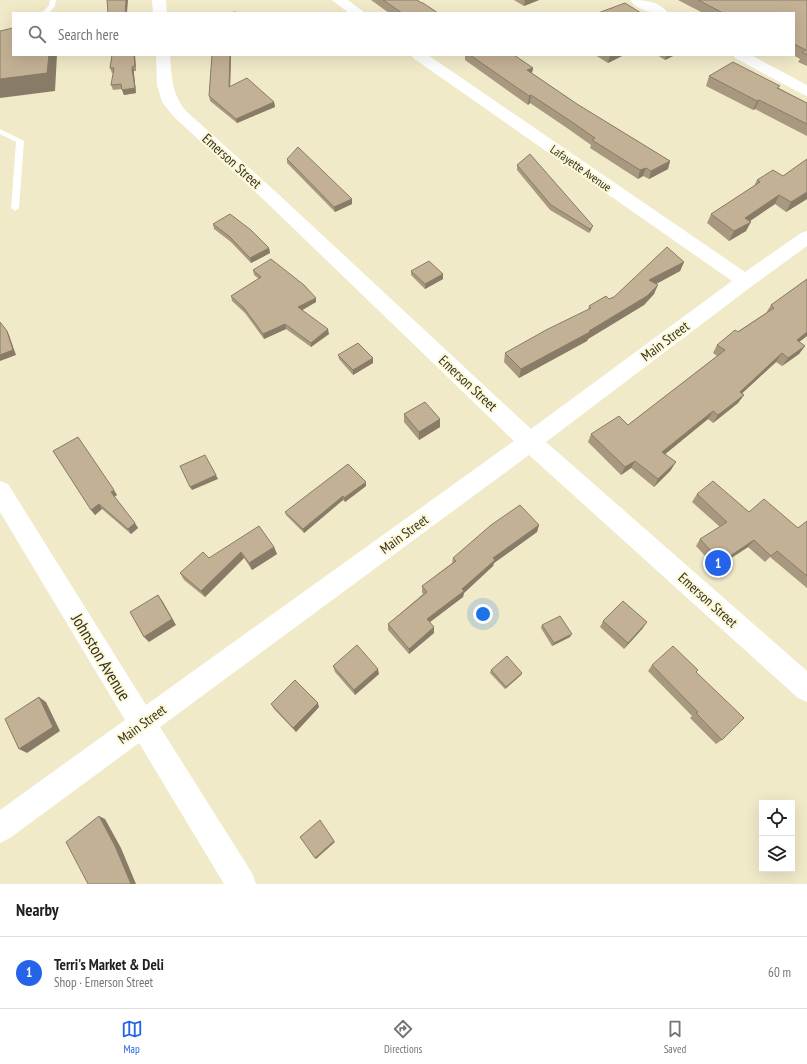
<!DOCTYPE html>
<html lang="en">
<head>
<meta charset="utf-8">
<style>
	body { margin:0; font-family:"PT Sans Narrow",sans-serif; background:#f6f6f6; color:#202124 }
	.controls { position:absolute; right:12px; bottom:12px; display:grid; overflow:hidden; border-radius:0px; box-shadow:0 4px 16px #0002 }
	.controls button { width:36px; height:36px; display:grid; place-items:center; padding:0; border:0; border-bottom:1px solid #e0e0e0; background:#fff; color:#202124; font:20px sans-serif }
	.you { position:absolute; left:483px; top:614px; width:14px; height:14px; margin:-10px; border:3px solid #fff; border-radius:50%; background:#1a73e8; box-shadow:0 0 0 6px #1a73e833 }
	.badge { display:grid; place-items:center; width:26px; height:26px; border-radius:50%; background:#2563eb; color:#fff; font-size:13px; font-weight:700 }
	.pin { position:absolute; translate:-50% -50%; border:2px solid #fff; box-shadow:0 1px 4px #0006 }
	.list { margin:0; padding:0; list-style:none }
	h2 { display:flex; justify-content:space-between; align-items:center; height:52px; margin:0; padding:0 16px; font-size:17px }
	h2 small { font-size:13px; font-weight:400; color:#757577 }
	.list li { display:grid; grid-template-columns:26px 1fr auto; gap:12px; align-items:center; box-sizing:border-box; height:72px; padding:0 16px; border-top:1px solid #e0e0e0 }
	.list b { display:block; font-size:15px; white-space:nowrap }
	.list p { margin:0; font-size:13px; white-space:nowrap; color:#757577 }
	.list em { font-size:13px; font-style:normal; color:#757577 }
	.icon { flex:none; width:22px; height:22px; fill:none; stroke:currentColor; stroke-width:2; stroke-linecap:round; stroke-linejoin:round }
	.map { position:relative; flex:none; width:807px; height:884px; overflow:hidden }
	.search { position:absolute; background:#fff; box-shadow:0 4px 16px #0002; left:12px; right:12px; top:12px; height:44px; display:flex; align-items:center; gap:10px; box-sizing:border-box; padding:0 14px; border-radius:0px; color:#757577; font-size:15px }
	.sheet { height:124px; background:#fff }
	nav { display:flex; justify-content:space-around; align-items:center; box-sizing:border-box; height:56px; border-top:1px solid #e0e0e0; background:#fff; font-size:11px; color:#757577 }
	nav a { display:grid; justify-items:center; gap:2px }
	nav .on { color:#2563eb }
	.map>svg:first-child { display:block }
</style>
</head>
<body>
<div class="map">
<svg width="807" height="884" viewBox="0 0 807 884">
	<rect width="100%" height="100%" fill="#f0eac9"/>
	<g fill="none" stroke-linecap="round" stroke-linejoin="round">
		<!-- service -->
		<path fill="#fff" fill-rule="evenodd" d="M50,0h6l-1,6 -6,7h-7l7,-8z
			M0,129l24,12 -5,67 -4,3 -4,-3 5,-66 -16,-8z"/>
		<!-- minor -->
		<path fill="#fff" fill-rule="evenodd" d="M152,0h14l1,13h-14z
			M332,0h16l17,13h-16z
			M156,55h14c2,22 1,38 16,56l90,81 255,237 201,-148 -319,-223 -2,-3h17l317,217 56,-39 6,-2v15l-55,40 -206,156 261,229v31l-9,-4 -269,-243 -369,272 92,146 4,11h-32l-85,-141 -129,95 -10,5v-33l125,-90 -125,-208v-31l8,3 138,221 368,-264 -250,-241 -90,-83 -12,-15 -5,-17z"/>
		<!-- secondary -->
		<path fill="#fff" fill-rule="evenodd" d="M630,0c13,0 30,1 38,13 -13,0 -30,-1 -38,-13z
			M733,55h18l56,30v11l-5,-2 -67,-36z"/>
	</g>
	<!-- wall -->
	<path fill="#a89880" d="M371,0h46l21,13h-49z
		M514,0h25l-15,6z
		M678,0h129v66l-9,-4 2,-3 -7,-4h1v-42h-91z
		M112,55h23l1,16h-2v3l2,19 -12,2 -2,-6 -9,1 -2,-5 3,-12h-2l-2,-5z
		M212,55h19l-1,31 44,16 1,5 -38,16 -27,-22 -1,-5z
		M465,55h49l19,13 -1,5 45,31 93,57 -2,8 -19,10 -6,-3 -5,3 -48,-31 1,-3 -24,-17 -37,-25 -2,2 -63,-45z
		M595,55h29l-16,8z
		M657,55h18l-10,5z
		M709,76l70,12 28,15v33l-52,-27 -2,1 -47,-24z
		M287,159l65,40v5l-17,8 -48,-49z
		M807,159v40l-21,13 -11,-8 -25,17 -4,10 -17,10 -22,-18 4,-9 43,-28 3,-6 26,-4z
		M517,165l74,65 -2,3 -39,-23 -33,-40z
		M213,224l56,24 1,5 -19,10 -20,-21 -17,-13z
		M684,262l-4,9 -24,13 -2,10 -10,11 -56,34 -1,2 -68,37 -15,-16 1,-9 83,-43 1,-4 20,-7z
		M253,270l63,32 -14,8 27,24 -18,13 -25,-18 -22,10 -19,-26 -13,-12 -1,-5 28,-17 -5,-4z
		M411,271l32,3v5l-18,10 -14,-14z
		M807,279v57l-8,6 6,4 -6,8 -17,12 -6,-4 -34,31 2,2 -6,8 -25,20 -5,-4 -43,35 6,16 -17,17 -23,-19 -10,7 -33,-33 3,-8 37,-9 89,-69 -4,-3 4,-8 49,-32 5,-8z
		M338,355l35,8 -20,12 -14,-16z
		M404,414l36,13 -21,13 -15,-18z
		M53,451l64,44 -3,2 24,31 -7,6 -29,-25 -7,6z
		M366,486l-21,16 -2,-2 -39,33 -18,-18 -1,-3z
		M697,494l52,18 49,16 9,-7v67l-37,-31 -5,5 -17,-15 -32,21 -20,-22 4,-7 20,-12 -28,-25z
		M539,525l-2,7 -43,31 -1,3 -29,27 -1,4 -33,25 4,11 -25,21 -21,-24v-6l35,-30 -1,-2v-6l30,-23 1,-5z
		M274,547l3,7 -25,16 -8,-12 -39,39 -21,-17 -4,-7 29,-15z
		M603,621l40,7 -19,21 -24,-22z
		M542,625l28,12 -18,9 -11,-18z
		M652,665l44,7 26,68 -6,4 -26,-26 2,-2 -44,-45z
		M333,666l46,8 -24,21 -20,-23z
		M491,670l31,3 -1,2 -16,14 -15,-16z
		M271,704l48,3 -23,25 -22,-23z"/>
	<!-- shaded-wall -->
	<path fill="#887c68" d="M126,0h2l-1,13h-2z
		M525,0h14l-15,6z
		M49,55h8l-2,36 -55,7v-19z
		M134,55h1l1,16 -1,-5z
		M230,55h1l-1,37 -1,-5z
		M611,55h13l-16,8 2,-7z
		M667,55h8l-10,5z
		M133,66l1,5v3l2,19 -12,2 -2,-5 10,-21z
		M533,68l-2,8 -4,-6z
		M531,95l-1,8 -2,2 1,-9z
		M759,100l-4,9 -2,1 4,-9z
		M274,102l1,5 -38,16 -1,-4z
		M670,161l-2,8 -19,10 2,-8z
		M646,168l-3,8 -5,3 2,-9z
		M807,192v7l-21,13 5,-10z
		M779,195l-4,9 -34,23 4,-9z
		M352,199v5l-17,8 -1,-5z
		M751,222l-5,9 -17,10 5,-10z
		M593,226l-2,4 -2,3 1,-4z
		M269,248l1,5 -19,10 -1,-5z
		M684,262l-4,9 -35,19 4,-10z
		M443,274v5l-18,10v-5z
		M658,285l-4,9 -10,11 -56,34 -1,2 -68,37 2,-9 68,-38z
		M316,298v4l-17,10 -1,-5z
		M285,324l1,5 -22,10 -1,-5z
		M328,329l1,5 -18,13v-4z
		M7,331l2,4 7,20 -16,6v-6z
		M807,332v4l-16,12 6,-8z
		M805,346l-6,8 -17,12 6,-8z
		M782,353l-6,9 -41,38 5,-8z
		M373,358v5l-20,12v-5z
		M744,395l-6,8 -25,20 5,-8z
		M713,411l-5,8 -50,41 4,-8z
		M440,419v8l-21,13v-8z
		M635,461l-4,7 -10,7 4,-8z
		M676,462l-5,8 -17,17 4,-8z
		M216,475l2,4 -26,11 -2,-3z
		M366,482v4l-21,16 -1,-4z
		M114,490l3,5 -3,2 -3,-5z
		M343,496v4l-39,33 -1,-4z
		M99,504l3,5 -7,6 -4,-5z
		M135,523l3,5 -7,6 -3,-5z
		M539,525l-2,7 -43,31 -1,3 -29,27 -1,4 -37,28 1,-6 35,-30 31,-31z
		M754,540l-6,7 -32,21 5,-6z
		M274,547l3,7 -25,16 -3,-7z
		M241,552l3,6 -39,39 -4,-6z
		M158,595l5,7 13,23 -27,17 -5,-5z
		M647,622l-4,6 -19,21 4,-6z
		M434,627v6l-25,21v-5z
		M572,634l-2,3 -18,9 2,-3z
		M378,669l1,5 -24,21 -1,-5z
		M522,673l-1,2 -16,14 1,-2z
		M39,697l7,5 14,29 -33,22 -8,-4z
		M318,703l1,4 -23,25 -3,-4z
		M99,816l6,3 16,29 15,36h-5z
		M334,841l1,1 -19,17 -1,-1z"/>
	<!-- building -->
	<path fill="#c3b195" stroke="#887c68" d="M107,0h19l-1,13h-17z
		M383,0h34l5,3h1l15,10h-36z
		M698,0h109v55l-5,-3 4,-2 -12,-6v-31h-71z
		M625,3l16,10h-43z
		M236,12l1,1h-9z
		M13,28v27h36l-2,18 -47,6v-48z
		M112,55h22l1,11h-2l-1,3 3,19 -13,2 -1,-6 -10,1 3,-17h-4z
		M212,55h18l-1,32 18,-9 27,24 -38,17 -27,-23z
		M470,55h44l19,13 -6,2 50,34 93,57 -19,10 -5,-3 -6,2 -48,-30 3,-2 -26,-18 -38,-25 -2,1z
		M733,62l47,24 -3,2 30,15v21l-48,-24 -2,1 -48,-25z
		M298,147l54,52 -18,8 -47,-48z
		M530,154l63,72 -3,3 -39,-24 -34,-40z
		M807,159v33l-16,10 -12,-7 -34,23 6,4 -17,9 -23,-17 49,-32 -3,-2 16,-10 10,6z
		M230,214l21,16 18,18 -19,10 -20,-21 -17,-13z
		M667,247l17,15 -35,18 9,5 -11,11 -58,35 1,1 -69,37 -16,-16 41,-23 45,-22 -2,-2 17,-10 3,3 5,-2z
		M271,259l33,26 12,13 -18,9 30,22 -17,14 -26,-19 -22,10 -19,-26 -13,-12 30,-19 -8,-7z
		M429,261l14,13 -18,10 -14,-13z
		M807,279v53l-10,8 8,6 -17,12 -6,-5 -42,39 4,3 -26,20 -5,-4 -51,41 14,10 -18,17 -23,-18 -10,6 -34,-33 28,-18 9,9 97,-75 -8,-5 18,-15 3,2 36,-24 -3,-3z
		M0,322l7,9 6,19 -13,5z
		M358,343l15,15 -20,12 -15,-15z
		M425,402l15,17 -21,13 -15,-18z
		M78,437l36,53 -3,2 24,31 -7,6 -29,-25 -8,6 -38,-59z
		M205,455l11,20 -26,12 -10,-21z
		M348,464l18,18 -22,16 -1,-2 -40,33 -18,-17z
		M713,481l36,31 15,-13 34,29 9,-7v55l-30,-25 -6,5 -17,-16 -33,22 -21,-23 27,-17 -30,-28z
		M520,505l19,20 -46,33 2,2 -33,29 2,2 -37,28 7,8 -25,22 -21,-25 39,-32 -5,-6 34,-25 -3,-3 38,-33z
		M259,526l15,21 -25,16 -8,-11 -40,39 -21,-18 23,-21 6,6z
		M158,595l14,24 -28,18 -14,-25z
		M623,601l24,21 -19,21 -25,-22z
		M560,616l12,18 -18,9 -12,-18z
		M357,645l21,24 -24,21 -21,-24z
		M673,646l25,24 -2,2 48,46 -22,22 -26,-27 2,-1 -46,-47z
		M507,656l15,17 -16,14 -15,-17z
		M295,680l23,23 -25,25 -22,-24z
		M39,697l14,30 -34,22 -14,-30z
		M99,816l16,30 16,38h-43l-22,-42z
		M320,820l14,21 -19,17 -15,-21z"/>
	<g text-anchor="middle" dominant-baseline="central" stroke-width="4" stroke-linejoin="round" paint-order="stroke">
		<!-- far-street labels -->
		<g font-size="12" fill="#343225" stroke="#fdf8d6">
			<text transform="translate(581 168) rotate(35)">Lafayette Avenue</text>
		</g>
		<!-- street labels -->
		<g font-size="14" fill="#343225" stroke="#fdf8d6">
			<text transform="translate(232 161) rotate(42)">Emerson Street</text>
			<text transform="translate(665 341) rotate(-37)">Main Street</text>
			<text transform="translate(468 383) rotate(43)">Emerson Street</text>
			<text transform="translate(404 534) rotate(-36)">Main Street</text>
			<text transform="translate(708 600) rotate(42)">Emerson Street</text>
			<text transform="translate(142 724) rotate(-36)">Main Street</text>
		</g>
		<!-- near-street labels -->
		<g font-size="17" fill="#343225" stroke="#fdf8d6">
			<text transform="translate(101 657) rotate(59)">Johnston Avenue</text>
		</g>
	</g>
</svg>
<div class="controls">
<button><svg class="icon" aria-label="locate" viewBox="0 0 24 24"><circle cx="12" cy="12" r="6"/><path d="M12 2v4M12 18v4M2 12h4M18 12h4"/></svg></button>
<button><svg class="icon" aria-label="layers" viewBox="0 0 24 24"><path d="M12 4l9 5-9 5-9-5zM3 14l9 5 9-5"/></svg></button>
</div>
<div class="you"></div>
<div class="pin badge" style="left:718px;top:563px">1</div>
<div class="search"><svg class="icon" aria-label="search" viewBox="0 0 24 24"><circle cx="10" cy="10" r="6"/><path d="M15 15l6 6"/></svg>Search here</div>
</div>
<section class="sheet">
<h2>Nearby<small></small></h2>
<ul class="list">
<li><span class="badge">1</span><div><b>Terri's Market &amp; Deli</b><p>Shop · Emerson Street</p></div><em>60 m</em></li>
</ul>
</section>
<nav>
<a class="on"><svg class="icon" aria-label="map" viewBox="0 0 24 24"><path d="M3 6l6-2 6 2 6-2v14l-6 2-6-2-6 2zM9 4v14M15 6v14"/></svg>Map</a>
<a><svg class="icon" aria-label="directions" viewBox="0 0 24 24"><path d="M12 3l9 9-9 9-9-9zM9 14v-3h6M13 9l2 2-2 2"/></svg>Directions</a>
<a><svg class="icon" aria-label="saved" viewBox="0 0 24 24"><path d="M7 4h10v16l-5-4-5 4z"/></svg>Saved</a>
</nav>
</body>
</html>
